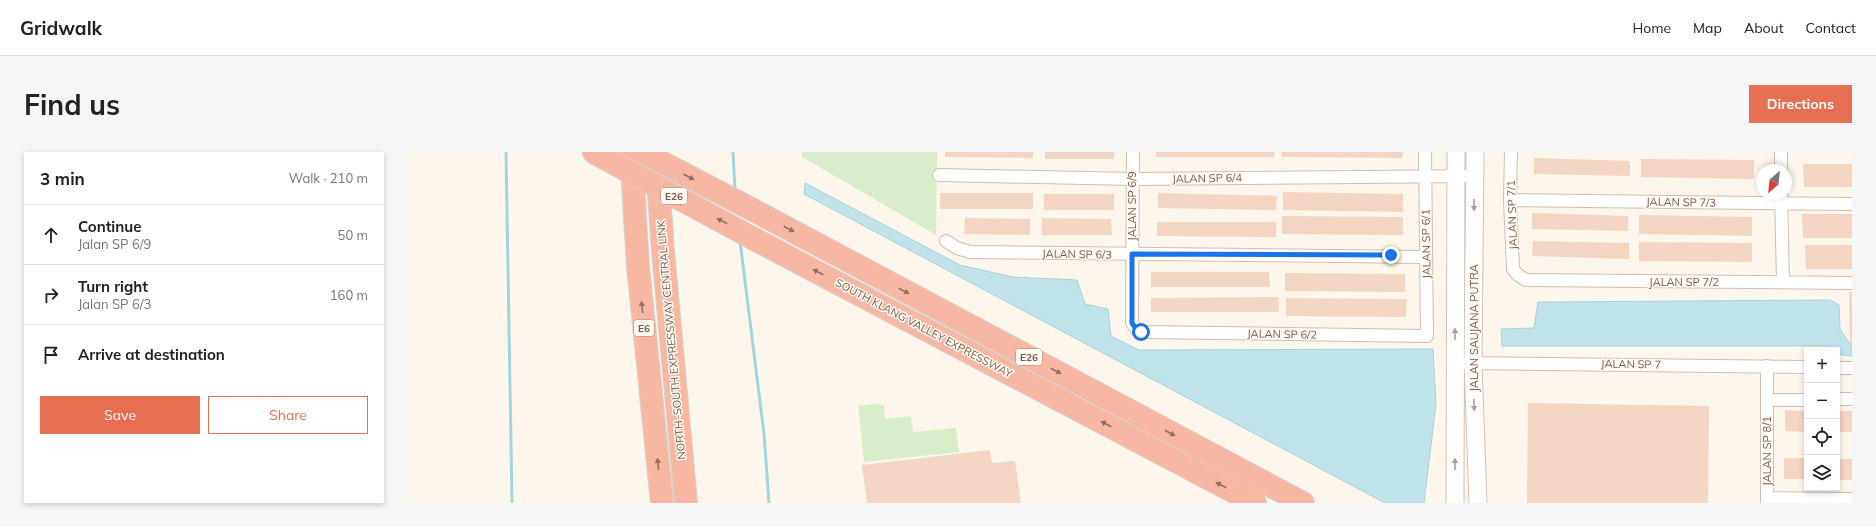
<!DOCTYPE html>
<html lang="en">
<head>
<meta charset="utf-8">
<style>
	body { margin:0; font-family:Mulish,sans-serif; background:#f6f6f6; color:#222 }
	.controls { position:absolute; right:12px; bottom:12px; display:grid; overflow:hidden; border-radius:0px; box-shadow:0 2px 6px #0003 }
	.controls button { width:36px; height:36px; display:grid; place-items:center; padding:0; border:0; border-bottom:1px solid #e0e0e0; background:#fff; color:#222; font:20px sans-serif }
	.compass { position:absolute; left:1348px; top:12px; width:36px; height:36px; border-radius:50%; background:#fff; box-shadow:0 2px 6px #0003; rotate:207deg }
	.stop { position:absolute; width:12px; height:12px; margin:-9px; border:3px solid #1a73e8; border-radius:50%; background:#fff }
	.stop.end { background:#1a73e8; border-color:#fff; box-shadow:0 1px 4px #0008 }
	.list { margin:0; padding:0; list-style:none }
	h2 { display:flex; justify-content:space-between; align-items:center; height:52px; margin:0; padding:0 16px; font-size:17px }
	h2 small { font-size:13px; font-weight:400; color:#767676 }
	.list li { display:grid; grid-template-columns:26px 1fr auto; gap:12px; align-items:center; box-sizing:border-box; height:60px; padding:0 16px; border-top:1px solid #e0e0e0 }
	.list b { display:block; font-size:15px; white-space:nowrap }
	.list p { margin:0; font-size:13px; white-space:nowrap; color:#767676 }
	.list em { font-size:13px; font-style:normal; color:#767676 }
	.actions { display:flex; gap:8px; padding:12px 16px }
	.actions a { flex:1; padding:9px 0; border:1px solid #e76f51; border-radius:0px; text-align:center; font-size:14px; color:#e76f51 }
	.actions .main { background:#e76f51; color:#fff }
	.icon { flex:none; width:22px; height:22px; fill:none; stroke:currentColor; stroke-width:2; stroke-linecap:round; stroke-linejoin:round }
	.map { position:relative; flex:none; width:1444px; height:351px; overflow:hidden; border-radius:0px }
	header { display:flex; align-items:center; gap:24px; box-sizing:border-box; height:56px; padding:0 20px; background:#fff; border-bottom:1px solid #e0e0e0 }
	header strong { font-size:19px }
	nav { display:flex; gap:22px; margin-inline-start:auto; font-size:14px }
	.intro { display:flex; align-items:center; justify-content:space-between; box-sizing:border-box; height:96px; padding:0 24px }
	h1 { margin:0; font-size:28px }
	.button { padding:10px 18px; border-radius:0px; background:#e76f51; color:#fff; font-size:14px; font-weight:700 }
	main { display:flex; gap:24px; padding:0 24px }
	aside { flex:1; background:#fff; border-radius:0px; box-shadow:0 2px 6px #0003 }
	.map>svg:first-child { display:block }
</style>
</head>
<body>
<header>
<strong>Gridwalk</strong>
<nav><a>Home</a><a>Map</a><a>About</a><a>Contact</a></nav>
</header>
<div class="intro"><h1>Find us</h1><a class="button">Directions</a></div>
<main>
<aside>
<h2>3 min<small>Walk · 210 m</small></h2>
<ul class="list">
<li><svg class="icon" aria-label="ahead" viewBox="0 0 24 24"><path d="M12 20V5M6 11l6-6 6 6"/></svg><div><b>Continue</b><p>Jalan SP 6/9</p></div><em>50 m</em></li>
<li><svg class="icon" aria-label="right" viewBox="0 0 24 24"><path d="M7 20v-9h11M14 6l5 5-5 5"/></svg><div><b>Turn right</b><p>Jalan SP 6/3</p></div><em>160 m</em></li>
<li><svg class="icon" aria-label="arrive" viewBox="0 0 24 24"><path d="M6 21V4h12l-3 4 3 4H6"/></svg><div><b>Arrive at destination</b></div></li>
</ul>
<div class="actions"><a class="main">Save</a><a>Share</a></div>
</aside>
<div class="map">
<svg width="1444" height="351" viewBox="0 0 1444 351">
	<rect width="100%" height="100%" fill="#fdf6ec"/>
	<!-- green -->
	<path fill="#d8ecc9" d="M394,0h135l-1,83 -134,-78z
		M470,252l6,2 1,13 26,-3 2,16 43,-4 3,24 -95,10 -6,-56z"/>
	<!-- water -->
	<path fill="#bfe3e8" stroke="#a5d3da" d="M397,31l155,82 53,12 64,3 8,24 23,5 3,27 28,14 294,-1 3,55 -12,99h-39l-581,-309z
		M1422,148l9,5 1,24 10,15h2v12l-10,-1 -5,-2v-3h-5l-8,-4h-322l-1,-17 33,-1 4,-26z"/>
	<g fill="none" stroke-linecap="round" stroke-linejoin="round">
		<!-- stream -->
		<path stroke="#a5d3da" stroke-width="3" d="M98,0l6,351
			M325,0l2,38
			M332,89l24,193 5,69"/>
	</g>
	<!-- building -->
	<path fill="#f3d5c3" d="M537,0h88v6l-88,-1z
		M637,0h69v7h-69z
		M748,0h118v5h-118z
		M874,0h121l-1,6 -120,-1z
		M1126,6l96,3v15l-96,-2z
		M1233,7l113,1v19l-113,-2z
		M1395,12h49v23h-48z
		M875,40l120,2v18l-120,-2z
		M532,41h93v16h-93z
		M750,41l119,3 -1,14 -118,-2z
		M636,42h70v16h-70z
		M1124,61l96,3v15l-96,-2z
		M1394,62h50v24h-49z
		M1231,63l113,2v19l-113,-2z
		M874,64l121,1v18l-121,-1z
		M557,66l65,1v16l-66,-1z
		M634,66l69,1 1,16h-70z
		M749,70h119v15l-119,-1z
		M1125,89l96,2v16l-97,-3z
		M1231,90l113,1v19l-113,-1z
		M1397,93h47v24h-46z
		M743,120h118l1,15h-119z
		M877,121l120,1v18l-120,-1z
		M1441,140h3v52h-2z
		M870,145l1,15h-128v-14z
		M878,146l121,1 -1,18 -120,-1z
		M1120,251l181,3 -1,97h-181z
		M1377,258l22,1v21l-22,-1z
		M1429,259h15v21h-15z
		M582,298l2,13 23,-2 6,42h-154l-5,-38z
		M1376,306h23v21h-23z
		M1429,307h15v21h-15z"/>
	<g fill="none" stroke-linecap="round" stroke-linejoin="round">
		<!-- street casing -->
		<g stroke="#d1beb0" stroke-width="14">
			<path id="street" d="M725,0l-1,171 5,7 8,2 282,4 -2,-184
				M1103,0l-1,48 3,69 5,6 8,5 326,3
				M1373,0v18
				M531,23l194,4 342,-3
				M1373,42l2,88
				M1102,48l342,4
				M538,89l11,7 13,4 456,5
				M1058,211l341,4
				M1429,216h15
				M1429,247h15
				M1359,248h40
				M1359,346l85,1
				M1359,351v-137"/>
		</g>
		<!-- secondary casing -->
		<g stroke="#d6c0b0" stroke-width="19">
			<path id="secondary" d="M1067,0l-2,211 5,140
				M1047,351l1,-351"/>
		</g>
		<!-- highway casing -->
		<g stroke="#dad1cd" stroke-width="24">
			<path id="highway" d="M223,0l7,114 24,237
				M248,0l7,99 23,252
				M347,59l548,292
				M348,88l499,263"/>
		</g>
		<!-- street -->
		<use href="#street" stroke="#fff" stroke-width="12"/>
		<!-- secondary -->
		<use href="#secondary" stroke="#fff" stroke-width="17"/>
		<!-- highway -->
		<use href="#highway" stroke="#f7b7a3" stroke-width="22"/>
		<!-- highway-bridge casing -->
		<g stroke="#dad1cd" stroke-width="24" stroke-linecap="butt">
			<path id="highway-bridge" d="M185,0l163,88
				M234,0l113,59"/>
		</g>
		<!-- highway-bridge -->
		<use href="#highway-bridge" stroke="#f7b7a3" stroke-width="22"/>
	</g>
	<!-- one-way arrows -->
	<defs><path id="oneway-solid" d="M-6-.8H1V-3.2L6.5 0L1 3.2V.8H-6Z"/></defs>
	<g fill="#936e5e">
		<use href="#oneway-solid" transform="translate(281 25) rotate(28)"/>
		<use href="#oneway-solid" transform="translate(314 69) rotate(-152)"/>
		<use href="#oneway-solid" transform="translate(381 77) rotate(28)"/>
		<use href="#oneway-solid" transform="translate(410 120) rotate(-152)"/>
		<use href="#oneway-solid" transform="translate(496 139) rotate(28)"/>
		<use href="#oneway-solid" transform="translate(234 155) rotate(-96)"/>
		<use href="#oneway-solid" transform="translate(648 219) rotate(28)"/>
		<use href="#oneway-solid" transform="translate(698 272) rotate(-152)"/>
		<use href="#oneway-solid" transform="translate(762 281) rotate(28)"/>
		<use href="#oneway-solid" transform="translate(250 312) rotate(-96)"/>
		<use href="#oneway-solid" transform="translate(813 333) rotate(-152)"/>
	</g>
	<g fill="#af9d94">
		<use href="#oneway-solid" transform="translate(1066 53) rotate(90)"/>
		<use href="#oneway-solid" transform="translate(1047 182) rotate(-90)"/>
		<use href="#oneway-solid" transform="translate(1066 253) rotate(88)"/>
		<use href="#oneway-solid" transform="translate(1047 312) rotate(-90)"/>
	</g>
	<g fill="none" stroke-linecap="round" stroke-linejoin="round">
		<!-- route -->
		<path stroke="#1a73e8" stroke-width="5" d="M733,180l-4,-2 -5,-7v-69l259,1"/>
	</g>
	<g text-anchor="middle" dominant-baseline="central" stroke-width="3" stroke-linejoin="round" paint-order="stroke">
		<!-- shield labels -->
		<g fill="#fffaf3" stroke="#a28b7f" stroke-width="1">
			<rect x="253" y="36" width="26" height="16" rx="3"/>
			<rect x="226" y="168" width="20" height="16" rx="3"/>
			<rect x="608" y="197" width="26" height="16" rx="3"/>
		</g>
		<g font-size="10" font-weight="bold" fill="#7a5c4d">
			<text x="266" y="44">E26</text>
			<text x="236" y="176">E6</text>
			<text x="621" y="205">E26</text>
		</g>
		<!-- street labels -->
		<g font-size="11" fill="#7a5c4d" stroke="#fffaf3">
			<text transform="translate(799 26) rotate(-1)">JALAN SP 6/4</text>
			<text transform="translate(1273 50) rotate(1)">JALAN SP 7/3</text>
			<text transform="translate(724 54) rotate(-90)">JALAN SP 6/9</text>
			<text transform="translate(1104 63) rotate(-92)">JALAN SP 7/1</text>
			<text transform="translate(1018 92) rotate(-91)">JALAN SP 6/1</text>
			<text transform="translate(669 102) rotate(1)">JALAN SP 6/3</text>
			<text x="1276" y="130">JALAN SP 7/2</text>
			<text transform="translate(516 176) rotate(28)">SOUTH KLANG VALLEY EXPRESSWAY</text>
			<text transform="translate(1066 176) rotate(-90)">JALAN SAUJANA PUTRA</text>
			<text transform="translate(874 182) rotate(1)">JALAN SP 6/2</text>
			<text transform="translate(263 188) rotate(-95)">NORTH–SOUTH EXPRESSWAY CENTRAL LINK</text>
			<text transform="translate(1223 212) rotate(1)">JALAN SP 7</text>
			<text transform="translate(1359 299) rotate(-90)">JALAN SP 8/1</text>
		</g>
	</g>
</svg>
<div class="controls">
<button>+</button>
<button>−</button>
<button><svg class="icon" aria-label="locate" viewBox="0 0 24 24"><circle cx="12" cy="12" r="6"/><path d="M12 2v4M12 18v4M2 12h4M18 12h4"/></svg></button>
<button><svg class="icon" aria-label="layers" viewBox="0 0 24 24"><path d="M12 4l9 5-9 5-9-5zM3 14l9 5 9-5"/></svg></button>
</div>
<svg class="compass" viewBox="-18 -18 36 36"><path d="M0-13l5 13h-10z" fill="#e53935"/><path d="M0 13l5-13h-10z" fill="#767676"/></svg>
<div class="stop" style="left:733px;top:180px"></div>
<div class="stop end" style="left:983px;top:103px"></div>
</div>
</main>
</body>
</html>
